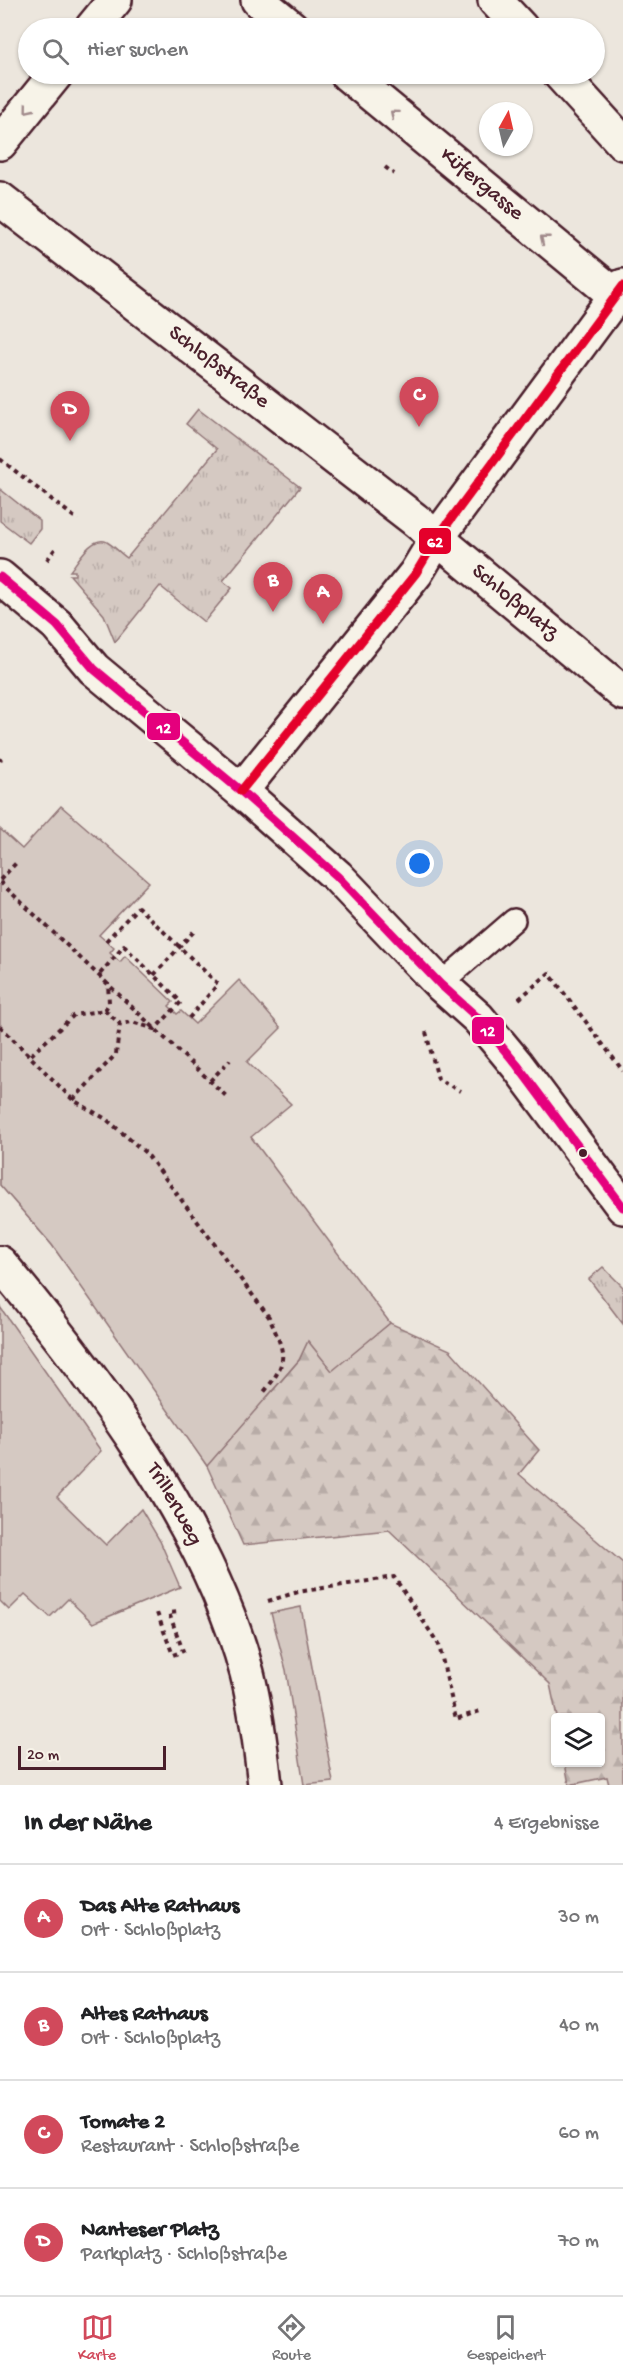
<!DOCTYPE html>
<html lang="de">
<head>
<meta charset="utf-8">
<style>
	body { margin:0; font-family:"Gochi Hand",sans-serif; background:#f6f6f6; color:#202124 }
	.controls { position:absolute; right:18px; bottom:18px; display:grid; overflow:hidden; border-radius:6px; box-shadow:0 2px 4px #0004 }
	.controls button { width:54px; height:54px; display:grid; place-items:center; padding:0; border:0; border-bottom:2px solid #e0e0e0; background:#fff; color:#202124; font:30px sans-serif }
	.compass { position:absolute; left:479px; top:102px; width:54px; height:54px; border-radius:50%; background:#fff; box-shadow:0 2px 4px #0004; rotate:8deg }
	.scale { position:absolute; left:18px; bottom:15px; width:148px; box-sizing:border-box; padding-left:6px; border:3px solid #4a1f2b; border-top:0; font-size:16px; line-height:21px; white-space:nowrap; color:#4a1f2b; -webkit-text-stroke:4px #f7f3e8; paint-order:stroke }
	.you { position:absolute; left:420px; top:864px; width:21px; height:21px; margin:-15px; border:4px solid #fff; border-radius:50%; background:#1a73e8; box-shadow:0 0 0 9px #1a73e833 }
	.badge { display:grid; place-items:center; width:39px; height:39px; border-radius:50%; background:#d1495b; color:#fff; font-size:20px; font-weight:700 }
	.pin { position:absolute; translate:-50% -50px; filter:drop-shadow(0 2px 3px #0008) }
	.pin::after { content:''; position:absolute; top:32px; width:21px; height:18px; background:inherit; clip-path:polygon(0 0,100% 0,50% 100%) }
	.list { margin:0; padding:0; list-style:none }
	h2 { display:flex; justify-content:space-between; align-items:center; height:78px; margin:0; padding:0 24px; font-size:26px }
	h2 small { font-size:20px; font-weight:400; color:#757577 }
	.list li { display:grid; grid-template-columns:39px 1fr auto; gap:18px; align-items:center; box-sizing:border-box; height:108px; padding:0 24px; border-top:2px solid #e0e0e0 }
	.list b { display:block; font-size:22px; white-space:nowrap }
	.list p { margin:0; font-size:20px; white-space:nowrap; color:#757577 }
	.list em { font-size:20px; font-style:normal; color:#757577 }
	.icon { flex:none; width:33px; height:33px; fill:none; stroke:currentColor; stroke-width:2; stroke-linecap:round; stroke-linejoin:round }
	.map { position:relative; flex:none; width:623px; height:1785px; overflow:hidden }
	.search { position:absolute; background:#fff; box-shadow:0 2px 4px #0004; left:18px; right:18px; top:18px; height:66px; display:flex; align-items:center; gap:15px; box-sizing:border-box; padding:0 21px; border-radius:33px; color:#757577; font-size:22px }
	.sheet { height:510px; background:#fff }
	nav { display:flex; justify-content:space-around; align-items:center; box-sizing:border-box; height:84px; border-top:2px solid #e0e0e0; background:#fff; font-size:16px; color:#757577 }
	nav a { display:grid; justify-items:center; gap:3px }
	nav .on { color:#d1495b }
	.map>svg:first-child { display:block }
</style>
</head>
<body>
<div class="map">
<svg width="623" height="1785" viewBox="0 0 623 1785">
	<defs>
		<pattern id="grass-tufts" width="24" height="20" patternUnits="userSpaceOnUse" patternTransform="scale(1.5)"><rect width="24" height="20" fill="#d5c9c2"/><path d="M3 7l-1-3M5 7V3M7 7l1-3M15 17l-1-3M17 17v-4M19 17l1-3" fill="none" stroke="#b8aca7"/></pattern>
		<pattern id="forest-firs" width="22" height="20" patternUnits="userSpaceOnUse" patternTransform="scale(1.5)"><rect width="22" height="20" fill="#d5c9c2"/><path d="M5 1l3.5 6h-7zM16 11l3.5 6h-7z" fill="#b8aca7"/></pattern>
	</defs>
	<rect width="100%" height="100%" fill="#ece6dd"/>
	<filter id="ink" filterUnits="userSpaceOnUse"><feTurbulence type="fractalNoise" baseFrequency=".0167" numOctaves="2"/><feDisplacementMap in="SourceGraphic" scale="12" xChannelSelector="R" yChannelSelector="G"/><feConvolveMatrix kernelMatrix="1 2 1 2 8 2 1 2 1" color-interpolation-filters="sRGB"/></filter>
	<g filter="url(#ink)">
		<!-- grass -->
		<path fill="url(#grass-tufts)" stroke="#907476" stroke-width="1.5" d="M198,409l102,78 -77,94 9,7 -28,34 -44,-36 -45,56 -11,-27 -34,-40h5v-4h-5c8,-10 22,-36 37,-29 7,4 14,12 20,16l90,-109 -31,-25z
			M0,489l40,32v8l-11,14 -29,-22z
			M603,1267l20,20v37l-34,-45z"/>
		<!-- forest -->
		<path fill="url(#forest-firs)" stroke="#907476" stroke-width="1.5" d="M0,1088l268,308 31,-36 9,-20 24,30 58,-47 60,27 89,100 -20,24 104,89v222h-14l-2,-8 -38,8 -4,-22 35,-1v-44l-43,-1 -7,-33 -161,-154 -146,15 -36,-79 -36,-55 -119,-166 -52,-60z"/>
		<!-- green -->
		<path fill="#d5c9c2" stroke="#907476" stroke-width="1.5" d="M61,806l88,76 -50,53 15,13 -4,5 10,9 5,-6 48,46 -4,4 8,8 4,-3 14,13 44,-44 42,48 -34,34 44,42 -40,33 139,186 -58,48 -24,-30 -9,19 -92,106 -155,-221 -52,-60v-356l22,20z
			M0,1307l101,144 -44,46 49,48 35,-36 19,32 20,46 -87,36 -25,-24 -18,18 -25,-23 -16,16 -9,-9z
			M301,1607l32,175 -29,3 -18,-115 -15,-57z"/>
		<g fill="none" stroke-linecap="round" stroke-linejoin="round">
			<!-- lane casing -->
			<g stroke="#4a1f2b" stroke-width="26">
				<path id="lane" d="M440,984l74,-64"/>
			</g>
			<!-- street casing -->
			<g stroke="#4a1f2b" stroke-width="38">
				<g id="street">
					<path d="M258,0l34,28"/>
					<path d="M495,0l26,28"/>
					<path d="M92,28l23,-28"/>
					<path id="s1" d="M347,74l269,222"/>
					<path d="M560,74l63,69"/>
					<path d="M0,143l56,-69"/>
					<path id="s2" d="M0,199l414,320 209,174"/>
					<path d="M241,791l175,-218 21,-35 186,-252"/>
					<path id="s3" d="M0,1263c96,115 208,264 247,410 9,36 14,75 18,112"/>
				</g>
			</g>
			<!-- secondary casing -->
			<g stroke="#4a1f2b" stroke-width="38">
				<path id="secondary" d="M0,577l57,48 37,44 147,122 96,85 103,108 38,34 39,47 106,142"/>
			</g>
			<!-- path -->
			<path stroke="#4a1f2b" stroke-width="4" stroke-dasharray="4.5 4.5" stroke-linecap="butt" d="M385,167l9,7
				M0,459l78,61
				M47,560l8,-11
				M0,761l1,-3
				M0,880l18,-19
				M0,882l226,214
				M106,941l32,-34 80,77 -29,34
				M154,975l42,-46
				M519,999l30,-26 74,98
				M105,1010l15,14
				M0,1026l73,74 33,19 41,35 122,163c16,37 21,42 -5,75
				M426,1032l12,47 22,12
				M31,1055l43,-40 31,-5 4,-7 -1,-20
				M210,1081l20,-21
				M73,1100l43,-46 4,-30 12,-2 23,7 26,-27 -57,-56 -25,29
				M268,1601l30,-9 96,-15 45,68 17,74 24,-8
				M157,1613l16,42 10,-4 -14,-38 10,-1"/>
			<!-- lane -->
			<use href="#lane" stroke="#f7f3e8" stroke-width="21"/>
			<!-- street -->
			<use href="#street" stroke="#f7f3e8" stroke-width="33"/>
			<!-- secondary -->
			<use href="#secondary" stroke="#f7f3e8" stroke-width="33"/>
			<!-- bus-1 casing -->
			<g stroke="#f7f3e8" stroke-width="14">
				<path id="bus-1" d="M0,577l57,48 37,44 147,122 96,85 103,108 38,34 39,47 106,142"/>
			</g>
			<!-- bus-2 casing -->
			<g stroke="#f7f3e8" stroke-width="14">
				<path id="bus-2" d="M241,791l175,-218 21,-35 186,-252"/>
			</g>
			<!-- bus-1 -->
			<use href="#bus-1" stroke="#e5007d" stroke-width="9"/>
			<!-- bus-2 -->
			<use href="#bus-2" stroke="#e4002b" stroke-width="9"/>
		</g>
		<!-- one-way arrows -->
		<defs><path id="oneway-chevron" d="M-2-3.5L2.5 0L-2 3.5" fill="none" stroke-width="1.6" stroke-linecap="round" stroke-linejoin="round" transform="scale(1.5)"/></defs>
		<g stroke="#a0898a">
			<use href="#oneway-chevron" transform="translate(28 109) rotate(129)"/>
			<use href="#oneway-chevron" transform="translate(394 114) rotate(-140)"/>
			<use href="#oneway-chevron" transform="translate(544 239) rotate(-141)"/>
		</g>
	</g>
	<!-- markers -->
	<circle fill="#4a1f2b" stroke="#f7f3e8" stroke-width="2" cx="583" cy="1153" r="5"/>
	<g text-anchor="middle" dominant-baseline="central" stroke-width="6" stroke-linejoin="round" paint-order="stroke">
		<!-- street labels -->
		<g font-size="22" fill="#4a1f2b" stroke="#f7f3e8">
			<text stroke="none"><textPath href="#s1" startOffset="174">Küfergasse</textPath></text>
			<text stroke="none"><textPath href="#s2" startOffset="276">Schloßstraße</textPath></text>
			<text stroke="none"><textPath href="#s2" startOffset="654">Schloßplatz</textPath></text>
			<text stroke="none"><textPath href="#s3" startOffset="298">Trillerweg</textPath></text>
		</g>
	</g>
	<g stroke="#f7f3e8" stroke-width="2">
		<rect x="418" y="527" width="34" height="28" rx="6" fill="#e4002b"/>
		<rect x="146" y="712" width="35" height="29" rx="6" fill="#e5007d"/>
		<rect x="471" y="1016" width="34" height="29" rx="6" fill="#e5007d"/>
	</g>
	<g font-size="16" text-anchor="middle" font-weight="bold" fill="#fff">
		<text x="435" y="547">62</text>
		<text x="164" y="733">12</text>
		<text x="488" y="1036">12</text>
	</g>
</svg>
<div class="controls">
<button><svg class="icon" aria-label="layers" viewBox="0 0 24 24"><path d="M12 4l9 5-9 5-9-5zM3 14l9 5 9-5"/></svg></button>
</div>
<svg class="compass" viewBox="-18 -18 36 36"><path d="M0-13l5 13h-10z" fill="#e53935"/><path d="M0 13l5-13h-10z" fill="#757577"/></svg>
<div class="scale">20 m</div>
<div class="you"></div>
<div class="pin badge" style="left:323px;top:624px">A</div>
<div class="pin badge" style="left:273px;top:612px">B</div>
<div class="pin badge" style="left:419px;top:427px">C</div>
<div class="pin badge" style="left:70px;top:441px">D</div>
<div class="search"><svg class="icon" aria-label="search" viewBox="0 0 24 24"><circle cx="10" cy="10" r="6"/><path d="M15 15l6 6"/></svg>Hier suchen</div>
</div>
<section class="sheet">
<h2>In der Nähe<small>4 Ergebnisse</small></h2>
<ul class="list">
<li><span class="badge">A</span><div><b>Das Alte Rathaus</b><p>Ort · Schloßplatz</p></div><em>30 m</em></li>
<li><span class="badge">B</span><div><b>Altes Rathaus</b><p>Ort · Schloßplatz</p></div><em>40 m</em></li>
<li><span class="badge">C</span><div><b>Tomate 2</b><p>Restaurant · Schloßstraße</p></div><em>60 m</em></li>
<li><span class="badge">D</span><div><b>Nanteser Platz</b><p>Parkplatz · Schloßstraße</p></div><em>70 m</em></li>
</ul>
</section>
<nav>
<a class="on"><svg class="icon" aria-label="map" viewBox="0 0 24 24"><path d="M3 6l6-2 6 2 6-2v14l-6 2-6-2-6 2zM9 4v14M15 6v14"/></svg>Karte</a>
<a><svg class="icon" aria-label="directions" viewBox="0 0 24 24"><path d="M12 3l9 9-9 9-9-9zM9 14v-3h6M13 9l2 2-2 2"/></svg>Route</a>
<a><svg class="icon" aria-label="saved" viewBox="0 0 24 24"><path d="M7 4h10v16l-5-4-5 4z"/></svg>Gespeichert</a>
</nav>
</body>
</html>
